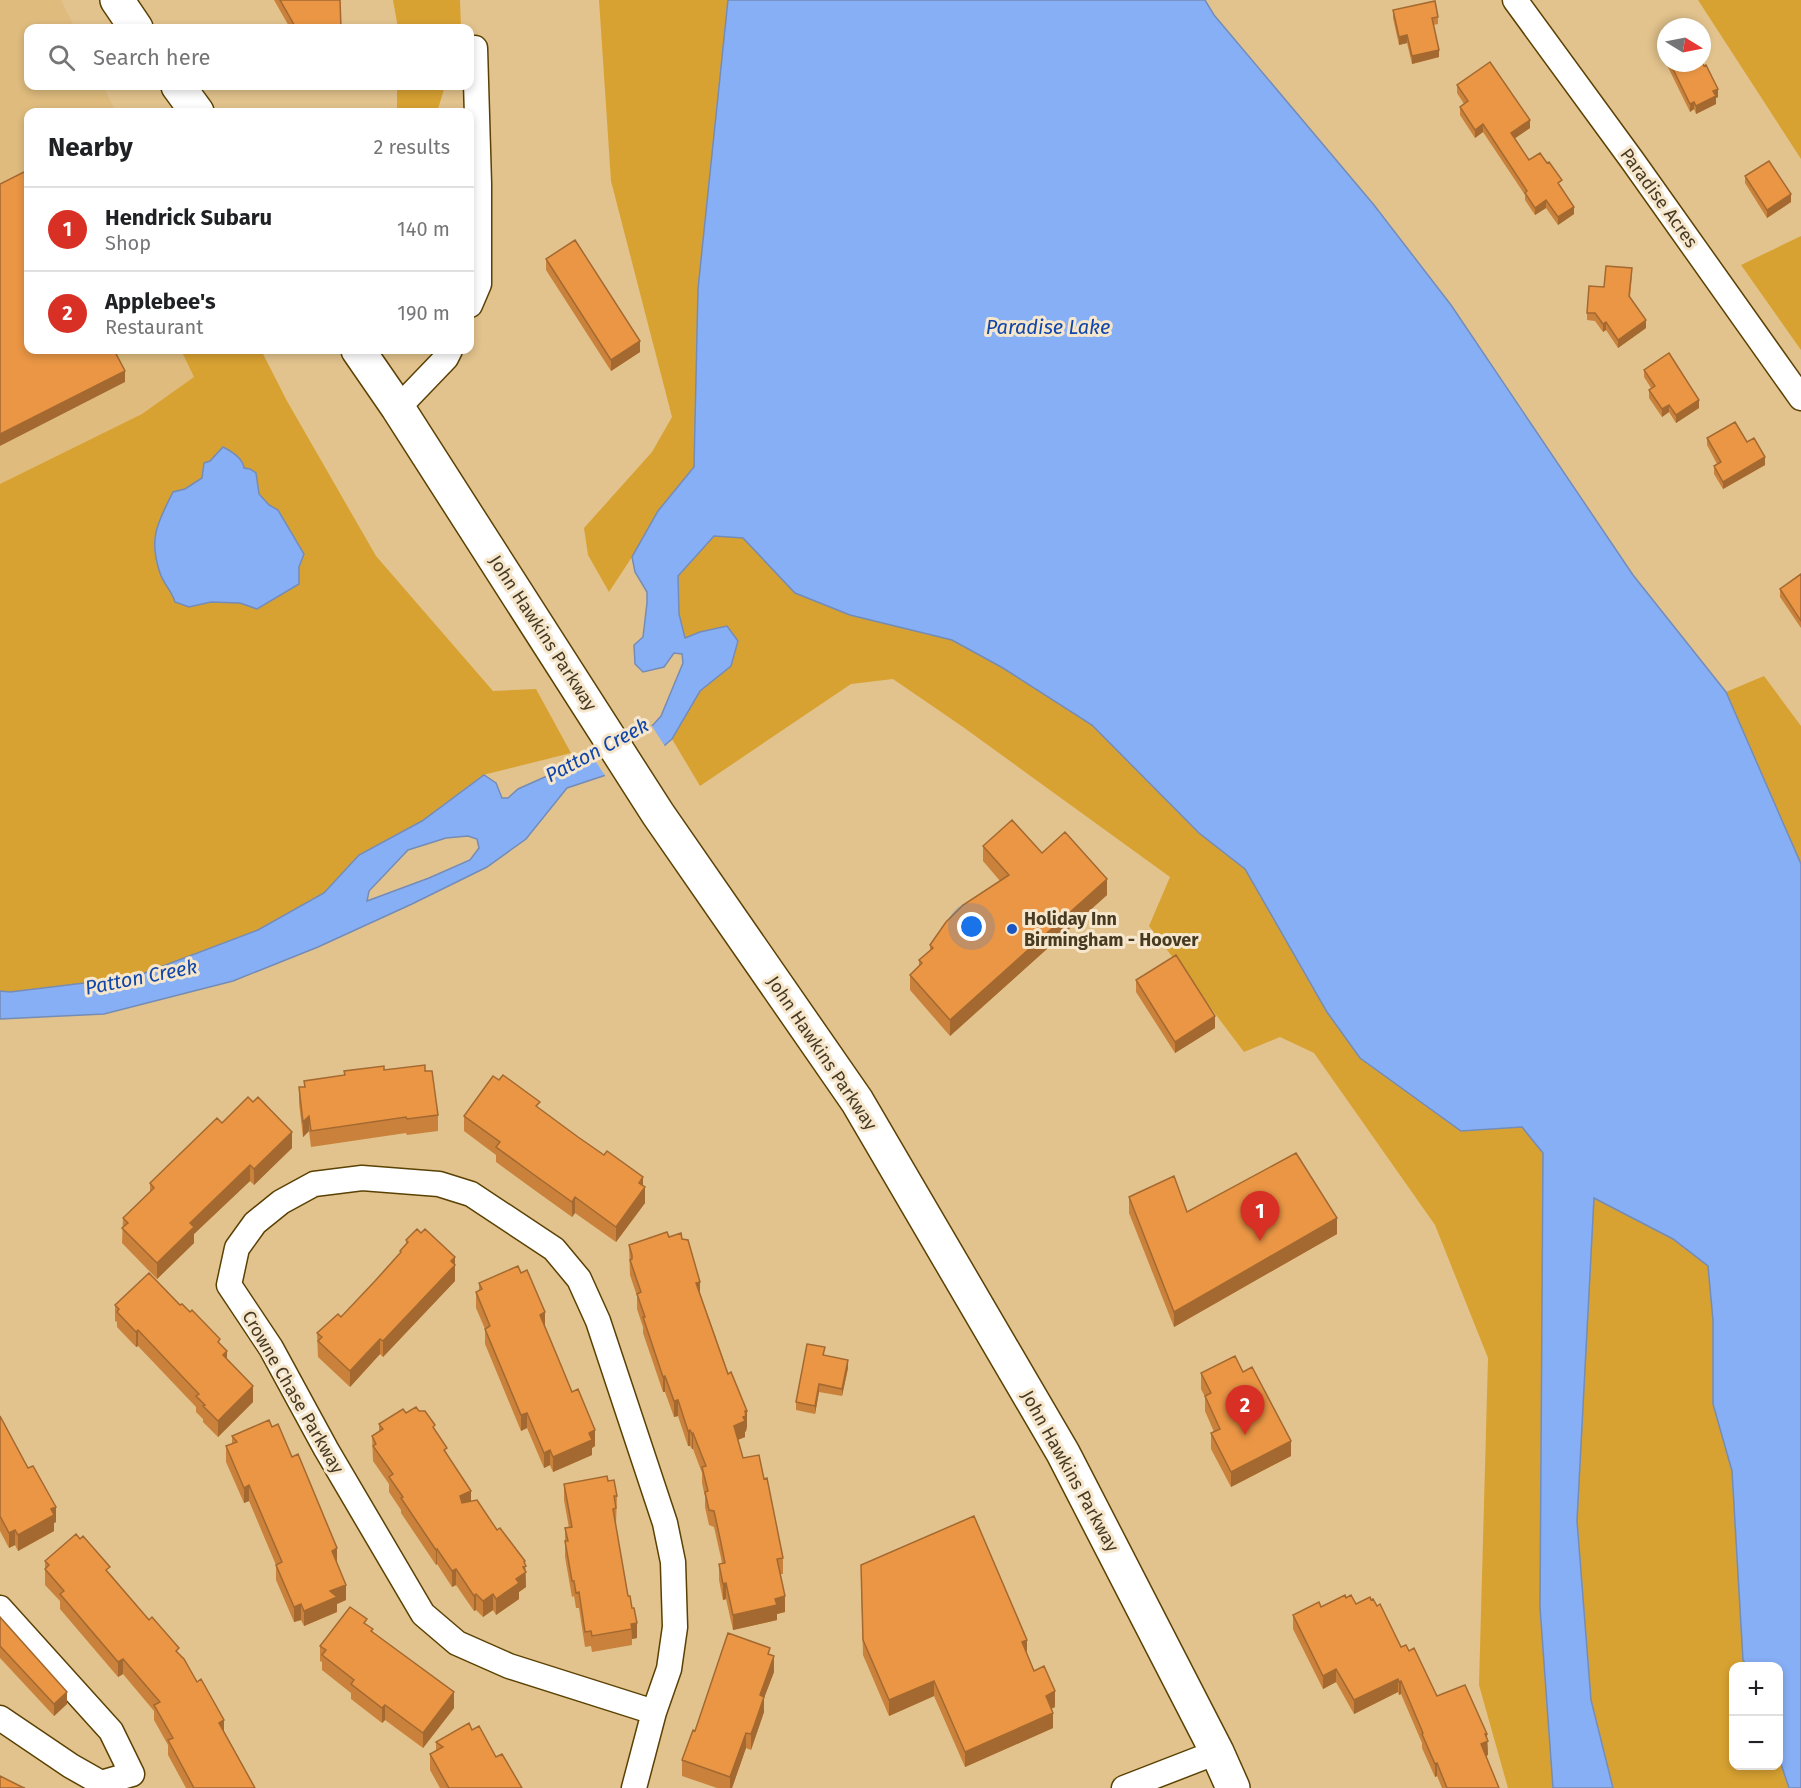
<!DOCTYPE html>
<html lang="en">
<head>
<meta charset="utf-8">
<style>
	body { margin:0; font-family:"Fira Sans",sans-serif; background:#f2f2f2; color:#202124 }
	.controls { position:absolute; right:18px; bottom:18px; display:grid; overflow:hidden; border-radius:12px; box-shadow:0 3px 9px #0003 }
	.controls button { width:54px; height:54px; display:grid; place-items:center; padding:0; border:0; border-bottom:2px solid #e0e0e0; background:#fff; color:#202124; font:30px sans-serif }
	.compass { position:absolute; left:1657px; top:18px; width:54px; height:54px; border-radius:50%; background:#fff; box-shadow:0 3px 9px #0003; rotate:100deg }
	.you { position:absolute; left:972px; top:927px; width:21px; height:21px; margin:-15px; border:4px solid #fff; border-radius:50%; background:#1a73e8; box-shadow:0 0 0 9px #1a73e833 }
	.badge { display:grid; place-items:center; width:39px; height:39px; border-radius:50%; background:#d93025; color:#fff; font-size:20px; font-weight:700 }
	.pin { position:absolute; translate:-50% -50px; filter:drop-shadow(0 2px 3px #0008) }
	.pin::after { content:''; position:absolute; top:32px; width:21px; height:18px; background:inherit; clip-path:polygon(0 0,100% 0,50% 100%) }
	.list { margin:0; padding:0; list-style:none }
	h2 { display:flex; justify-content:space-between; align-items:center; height:78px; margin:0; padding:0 24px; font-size:26px }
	h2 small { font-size:20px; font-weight:400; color:#757577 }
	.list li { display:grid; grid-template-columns:39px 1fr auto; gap:18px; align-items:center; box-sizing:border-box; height:84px; padding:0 24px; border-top:2px solid #e0e0e0 }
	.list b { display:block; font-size:22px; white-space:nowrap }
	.list p { margin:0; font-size:20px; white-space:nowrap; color:#757577 }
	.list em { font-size:20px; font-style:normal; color:#757577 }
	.icon { flex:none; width:33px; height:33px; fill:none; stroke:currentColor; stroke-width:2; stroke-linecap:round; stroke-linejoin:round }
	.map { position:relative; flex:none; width:1801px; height:1788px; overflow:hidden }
	.search { position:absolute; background:#fff; box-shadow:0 3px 9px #0003; left:24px; top:24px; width:450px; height:66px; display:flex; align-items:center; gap:15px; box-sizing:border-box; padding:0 21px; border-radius:12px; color:#757577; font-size:22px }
	.panel { position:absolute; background:#fff; box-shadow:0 3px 9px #0003; left:24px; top:108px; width:450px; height:246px; border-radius:12px }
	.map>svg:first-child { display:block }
</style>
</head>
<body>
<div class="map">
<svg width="1801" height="1788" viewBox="0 0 1801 1788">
	<rect width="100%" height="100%" fill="#e2c38d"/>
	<!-- built -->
	<path fill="#dfbc7e" d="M0,0h61l14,28h-47v58h75l13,26h-88v238h204l30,60 -262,105z"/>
	<!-- green -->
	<path fill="#d8a232" d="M393,0h67l1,28h-63z
		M599,0h129l-30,289 -4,178 -36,44 -26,46 -23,35 -21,-37 -4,-27 68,-76 20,-35 -61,-236z
		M1698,0h103v159z
		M397,86h48l-8,26h-40z
		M1801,236v114l-60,-85z
		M181,350h80l26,51 89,155 117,135 43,-2 35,64 -88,22 -61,46 -63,34 -35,38 -66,37 -124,47 -124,15 -10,-1v-507l142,-70 52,-37z
		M714,536l29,2 52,55 55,22 102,25 51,28 89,57 107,108 46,36 82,143 134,119 61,-4 21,26 -3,454 13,181h-45l-29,-103 9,-327 -53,-133 -121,-172 -34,-16 -36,15 -95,-126 21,-49 -207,-150 -70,-48 -42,5 -151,102 -28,-47 28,-48 31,-25 -31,-34 -15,7c-4,-15 -14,-52 -6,-65 7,-12 25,-27 35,-38z
		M1764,676l37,50v138l-75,-172z
		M1594,1198l79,41 35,27 5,54v84l19,67 11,189 4,6h-13v100h44l1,-8 10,30h-176l-22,-88 -14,-179z"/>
	<!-- water -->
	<path fill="#87aff5" stroke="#748cb6" stroke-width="1.5" fill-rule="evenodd" d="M728,0h477l9,15 160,190 77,100 182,270 93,117 75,172v924h-12l-10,-30 -1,-92h-31l-4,-6 -11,-189 -19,-67v-84l-5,-54 -35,-27 -79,-41 -17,323 14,179 22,88h-60l-13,-181 3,-454 -21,-26 -61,4 -101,-73 -33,-46 -82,-143 -46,-36 -107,-108 -89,-57 -51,-28 -102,-25 -55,-22 -52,-55 -29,-2 -36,40 1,38 6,24 15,-6 27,-6 11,15 -7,25 -31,25 -28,48 -27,23 -78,26 -41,51 -39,28 -75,37 -94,43 -85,34 -129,33 -104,5v-28l10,1 124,-15 124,-47 66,-37 35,-38 63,-34 62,-46 12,8 6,15h6l10,-9 85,-38 50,-26 8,-9 22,-53 -1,-9 -8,-1 -10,14 -21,5 -8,-8 -1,-19 9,-8 4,-34v-11l-12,-20 -3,-15 26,-46 36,-44 4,-178zM468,836l9,3 2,9 -9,12 -41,18 -62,23 2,-10 39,-41 38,-12z
		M223,447c8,4 20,11 21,21l6,1 6,4 3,21 10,11 9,5 26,44 -5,13v17l-42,25 -17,-6 -29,-1 -22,5 -14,-5c-3,-11 -12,-19 -15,-29 -12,-35 -2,-51 13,-81l12,-3 17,-11 2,-15 6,-2z"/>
	<!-- pier -->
	<path fill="#e2c38d" d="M650,723l16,25 -20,17 -40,12 -16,-24z"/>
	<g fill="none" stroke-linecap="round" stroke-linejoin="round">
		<!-- minor casing -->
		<g stroke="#5b4103" stroke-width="27">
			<path id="minor" d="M1515,0l117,160 169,238
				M470,305l9,-21v-100l-4,-136
				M398,408l48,-50 4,-8
				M362,1178l77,6 32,10 83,55 25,30 19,42 67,202 8,39 2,65 -6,42 -15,43 -145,-46 -52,-23 -34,-29 -97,-165 -55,-101 -42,-63 8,-37 18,-25 26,-21 33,-18z
				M0,1608l111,123 21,43 -31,9 -30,-17 -71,-48
				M634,1788l20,-76
				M1124,1788l93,-36"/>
		</g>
		<!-- secondary casing -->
		<g stroke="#5b4103" stroke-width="36">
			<path id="secondary" d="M117,0l19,28
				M178,86l19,26
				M358,350l40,58 260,406 199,287 206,352 154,299 16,36"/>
		</g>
		<!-- minor -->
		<use href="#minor" stroke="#fff" stroke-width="24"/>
		<!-- secondary -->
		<use href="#secondary" stroke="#fff" stroke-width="33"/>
	</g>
	<!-- wall -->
	<path fill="#c9813b" d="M274,0h66l1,28h-51z
		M1393,10l45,7v7l-5,1 6,32 -27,7 -5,-21 -8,2 -6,-27z
		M1666,55v8h36l16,34 -2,1v6l-20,10 -2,-5 -4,3 -24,-49z
		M1457,85l73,43 -15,10 14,22 33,28 12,26 -16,11 -12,-17 -11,7 -10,-15v-5l-42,-63 -8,6 -15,-23v-8l4,-3 -7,-11z
		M1745,176l46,26 -24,16 -22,-35z
		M546,259l94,93 -29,19 -65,-101z
		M1632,276l-2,21 16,31 -28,20 -12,-18 -3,2 -8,-11 -8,-1v-7l17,-26z
		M1644,370l55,38 -23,15 -7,-11 -7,5 -13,-19v-8l2,-2 -7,-11z
		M1707,438l40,4 18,23 -42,24 -9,-15v-8l3,-2 -10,-19z
		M1801,574v54l-21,-31v-8z
		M983,846l59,7 65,42 -157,141 -40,-46v-15l9,-9v-6l11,-10v-5l70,-64 -17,-20z
		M1136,980l79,48 -40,25 -39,-61z
		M384,1070l41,1 13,44v16l-31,4 -1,-2 -95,14 -2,-16 -6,6 -4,-34v-16h5v-6z
		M540,1109l103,77 2,17 -29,39 -41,-29 -3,4 -39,-28 -37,-27v-7l-32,-24v-15z
		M222,1123l70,25 -38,37 -4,-4 -56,53v9l-37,36 -35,-36 1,-25 27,-26v-9z
		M1129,1197l58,15 150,22 -163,93 -45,-114z
		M421,1233l34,24v24l-72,76 -3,-3 -30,33 -32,-30 -1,-24 24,-16 34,-36 25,-27v-3l6,-7v-4z
		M669,1237l31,56 47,133 -1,5 -1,1v5l-7,3 5,18 40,100v16h-3l5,38 -8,2v6l-44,10 -7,-31 -3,1 -4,-20v-16h3l-1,-6 -7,-31 -5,-2 -4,-18v-10l-3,-14v-10l-9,-24h-1l-2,-3h-2l-10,-30 -4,1 -9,-25h-2l-20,-59v-6l-6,-18v-13l-7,-21 -1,-30z
		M479,1283l66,45 50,118 -3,2v7l-39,17 -3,-7 -6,3 -17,-40 -6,3 -36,-87v-15l-9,-21v-16l3,-1z
		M115,1305h65l40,39 7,15 26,43 -35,35 -15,-15v-3l-7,-7v-5l-58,-61 -2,1 -19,-20v-5l-2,-1z
		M825,1356l23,12 -6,28 -23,-4 -4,22 -19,-4v-8z
		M1243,1372l48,84 -60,31 -20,-38v-16l3,-1 -9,-21v-14l-4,-8v-16z
		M0,1416l56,106 -2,1v8l-36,20 -3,-6 -6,3 -9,-17z
		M269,1420l68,144 9,36 -9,4v8l-33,14 -3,-6 -7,2 -18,-42v-15l-27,-64 -5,2 -18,-41v-16l6,-2v-8z
		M379,1424l56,6 36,71 54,60 1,26 -7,5v7l-23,16 -3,-5 -10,7 -7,-7 -2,1 -18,-26 -4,2 -15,-23 -1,1 -35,-52v-3l-12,-18v-8l-16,-23 -1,-25 7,-5z
		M608,1481l9,15 -1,28h-1l13,72 9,42 -5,1v6l-40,7 -1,-6 -6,1 -6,-39h-3l-2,-12 -2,1 -7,-40v-29h4l-5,-28v-16z
		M45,1561l65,13 69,80 45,77 31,57h-69l-18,-33v-10l-14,-25v-9l-31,-37 -5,3 -58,-68v-8l-15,-16z
		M861,1580l166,75 7,16 21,36 -4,2 2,19 -88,39 -31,-71 -45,20 -26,-61z
		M1346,1598l10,6 15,-4 6,6 24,41 8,4 28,45 50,43 1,16 -2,1 13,32h-57l-5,-12 -2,1 -13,-29v-5l-21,-49 -2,1 -1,-3 -44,22 -18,-32 -13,7 -30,-60v-14l28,-8z
		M0,1617l67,87 -13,12 -54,-58z
		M367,1625l6,7 81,76 -31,40 -38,-28 -3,3 -31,-24v-6l-29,-23v-8l-2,-1v-15z
		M770,1655l4,17 -10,26v14l-13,38 -5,-2 -14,40h-15l-35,-12v-16l13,-29z
		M472,1730l24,27 26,31h-82l-10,-18v-16l6,-3v-9z"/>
	<!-- shaded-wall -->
	<path fill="#a46930" d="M1407,35v8l-8,2v-8z
		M1439,50v7l-27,7v-8z
		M1718,89v8l-2,1v6l-20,10v-8l17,-15z
		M1694,102v7l-4,3v-8z
		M1530,120v8l-19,13v-8z
		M1483,124v8l-8,6v-8z
		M1791,194v8l-24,16v-8z
		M1546,200v8l-11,7v-7z
		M1574,207v7l-16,11v-8z
		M1646,320v8l-28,20v-8z
		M1606,322v8l-3,2v-8z
		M640,341v11l-29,19v-11z
		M125,371v11l-125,64v-12z
		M1699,400v8l-23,15v-8z
		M1669,405v7l-7,5v-8z
		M1765,457v8l-42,24v-7z
		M1107,879v16l-157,141v-16z
		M1215,1016v12l-40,25v-11z
		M309,1116v15l-6,6v-15z
		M292,1132v16l-38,37v-16z
		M250,1165v16l-56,53v9l-37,36v-16l33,-40z
		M643,1177v13l2,-3v16l-29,39v-15z
		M575,1197v16l-3,4v-15z
		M1337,1218v16l-163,93v-15z
		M455,1257v24l-72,76v-16z
		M700,1282v15l-4,-14z
		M545,1312v16l-5,-13z
		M138,1330v16l-2,1v-15z
		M380,1339v15l-30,33v-16z
		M227,1351v15l-4,-11z
		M848,1360v8l-6,28v-7z
		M665,1376v16h-2v-15z
		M819,1384v8l-4,22v-8z
		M253,1386v16l-35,35v-16z
		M678,1400v16l-4,1v-16z
		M745,1411h2v15l-1,5 -1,1v5l-11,4v-15l9,-9z
		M527,1413v15l-6,3v-16z
		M595,1430v16l-3,2v7l-39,17v-15l36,-24z
		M690,1430v16h-2v-15z
		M693,1433v16h-1v-15z
		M1291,1441v15l-60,31v-15z
		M550,1450v15l-6,3v-15z
		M249,1485v16l-5,2v-15z
		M471,1491v16l-11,4v-15z
		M56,1507v15l-2,1v8l-36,20v-16l33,-26z
		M15,1530v15l-6,3v-15z
		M337,1548v16l-5,-13z
		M437,1549v15l-1,1v-15z
		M525,1561l1,26 -7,5v7l-23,16v-16l20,-20 8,-17z
		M456,1569v16l-4,2v-16z
		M726,1583v16l-3,1v-16z
		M346,1585v15l-9,4v8l-33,14v-15l26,-20z
		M476,1594v16l-2,1v-15z
		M493,1594v16l-10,7v-16z
		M785,1596v16l-8,2v6l-44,10v-15l42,-16z
		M301,1604v16l-7,2v-15z
		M637,1623v15l-5,1 -1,-15z
		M1027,1640v15l-5,-13z
		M774,1656v16l-10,26v14l-13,38v-16l9,-39z
		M123,1659v15l-5,3v-15z
		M1336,1669v13l-13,7v-13z
		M1398,1679v13l-44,22v-14z
		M934,1681v15l-45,20v-16z
		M1401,1681v13l-2,1v-13z
		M1055,1691v16l-9,4v-15z
		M67,1692v12l-13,12v-12z
		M454,1692v16l-31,40v-15z
		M385,1705v15l-3,3v-15z
		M1053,1713v15l-88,39v-15z
		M224,1720v15l-5,-12z
		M746,1733v15l-14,40h-2v-11z
		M1485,1734h2l1,21 -7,3v-14z
		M1437,1763v13l-2,1v-13z"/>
	<!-- building -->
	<path fill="#ea9645" stroke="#a46930" stroke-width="1.5" d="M280,0h60l1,28h-45z
		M1435,1l3,16 -6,1 7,32 -27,6 -5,-21 -8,2 -6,-27z
		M1702,61l2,5 2,-1 12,24 -5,2 3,5 -20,10 -2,-4 -4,2 -20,-41h32z
		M1490,62l40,58 -19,13 18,27 11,-7 7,10 2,-1 13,18 -4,3 16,24 -16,10 -12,-17 -11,8 -10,-15 2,-2 -44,-67 -8,6 -15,-23 8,-6 -11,-16z
		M1769,161l22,33 -24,16 -22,-34z
		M28,170v180h86l11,21 -125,63v-250z
		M575,240l65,101 -29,19 -65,-101z
		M1606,266l26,2 -3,28 17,24 -28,20 -12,-18 -3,2 -8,-11h-8l2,-27 15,1z
		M1669,353l30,47 -23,15 -7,-10 -7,4 -13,-19 6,-4 -11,-16z
		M1735,422l12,20 7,-4 11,19 -42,25 -9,-16 7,-4 -14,-24z
		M1801,574v47l-21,-32z
		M1012,820l30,33 23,-21 42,47 -157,141 -40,-45 12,-12 -3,-3 14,-12 -3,-3 16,-23 17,-17 46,-30 -26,-29z
		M1176,955l39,61 -40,26 -39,-62z
		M425,1065v6h7l6,44 -31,4 -1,-2 -95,14 -2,-15 -6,6 -4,-35h6l-1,-6 41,-6 -1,-4 40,-5v4z
		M503,1075l37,27 -4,4 42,31 26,18 3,-4 36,26 -4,6 6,4 -29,40 -41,-30 -3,5 -39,-28 -37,-27 4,-5 -36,-26 29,-40 6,4z
		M248,1097l5,5 5,-5 34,35 -38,37 -4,-4 -60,58 4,4 -37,36 -35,-35 6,-5 -5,-5 31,-30 -4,-5 67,-65 5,5z
		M1296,1153l41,65 -163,94 -45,-115 45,-21 13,36z
		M417,1229l4,4 4,-4 30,28 -4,4 4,4 -72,76 -3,-2 -30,32 -32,-30 4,-4 -5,-4 21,-19 3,3 34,-36 26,-29 -1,-1 8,-9 -2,-2z
		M667,1232l2,5 12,-4 1,6 6,1 12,42 -4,1 32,91 3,-2 16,39h-2l1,5 -3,1 2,4 -11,5 9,32 16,-3 5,24 3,-1 16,80 -6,1 8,37 -10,3 2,6 -44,10 -7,-32 -3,1 -4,-20 6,-1 -4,-20 -7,-32 -5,-1 -4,-18 3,-1 -6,-24 4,-1 -13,-33 -1,1 -2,-4 -2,1 -10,-31 -4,1 -9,-25 -2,1 -20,-60h2l-8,-23 4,-2 -11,-32 2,-1v-4l-3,-10z
		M518,1266l3,7 6,-3 18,42 -5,3 18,43 14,34 6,-3 17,41 -6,3 3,7 -39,17 -3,-7 -6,3 -17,-40 -6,2 -36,-86 5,-3 -14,-34 6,-3 -3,-6z
		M149,1273l31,32 2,-1 8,8 2,-2 28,29 -2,3 9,9 -4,4 30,31 -35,35 -15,-15 2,-1 -9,-9 3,-2 -61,-64 -2,2 -19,-20 2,-3 -4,-4z
		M807,1344l18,3 -2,8 25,5 -6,29 -23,-5 -4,22 -19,-4z
		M1235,1356l8,16 9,-5 39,74 -60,31 -20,-39 9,-4 -15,-33 6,-3 -10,-20z
		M416,1407l3,4h6l10,14 -2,2 14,21 -3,2 27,41 -11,5 2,7 15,-3 20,30 3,-2 25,33 -1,1 2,4 -3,1 3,5 -10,7 3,4 -23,16 -3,-5 -10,7 -7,-7 -2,2 -18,-27 -4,2 -15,-22 -1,1 -35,-52 2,-1 -14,-20 4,-3 -20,-28 3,-2 -4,-8 11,-7 -4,-5 24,-15 3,4z
		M0,1416l28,52 5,-2 23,41 -5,2 3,6 -36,20 -3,-5 -6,3 -9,-17z
		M269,1420l3,7 6,-3 14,33 6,-3 39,94 -5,3 14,34 -16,6 7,6 -33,14 -3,-7 -7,3 -18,-42 6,-3 -33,-77 -5,3 -18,-42 11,-4 -5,-6z
		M607,1476l1,5 6,-1 3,16h-3l2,12 -3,1 15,87h2l2,12h2l3,15 -6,1 1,5 -40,7 -1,-5 -6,1 -6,-40 -3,1 -2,-12h-2l-7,-40h3l-3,-13 7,-1 -8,-43z
		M974,1516l53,124 -5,2 12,29 10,-5 11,25 -9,5 7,17 -88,39 -31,-71 -45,19 -26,-60 -2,-75z
		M76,1534l4,5 3,-3 27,31 -4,3 43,50 3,-3 27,31 -3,3 8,8 13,23 4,-3 23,41 -5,3 36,65h-61l-26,-48 5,-2 -19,-33 6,-3 -37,-43 -5,3 -58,-68 4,-3 -19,-22 4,-4 -4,-4z
		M1345,1595l1,3 5,-3 5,9 14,-7 1,3 2,-1 4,7 3,-2 21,43 5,-2 3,6 5,-3 23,48 28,-11 22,49h-2l3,7 -7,3 18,44h-52l-10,-25 -2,1 -13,-30 1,-1 -22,-52 -2,1 -1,-3 -44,21 -18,-31 -13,7 -30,-61 26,-13 2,5z
		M350,1607l17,12 -3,4 9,6 -2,2 83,61 -31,41 -38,-28 -3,3 -31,-24 3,-4 -32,-25 4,-5 -6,-4z
		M0,1617l67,75 -13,12 -54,-58z
		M728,1633l42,15 -2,6 6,2 -14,39 4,2 -10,29 -3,8 -5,-1 -16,44 -48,-17 11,-30 2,1z
		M469,1723l3,7 7,-4 17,31 6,-3 20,34h-73l-19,-34 13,-7 -7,-5z
		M0,1776l22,11 3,1h-25z"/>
	<!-- markers -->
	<circle fill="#1c56c3" stroke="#f6e6cb" stroke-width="2" cx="1012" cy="929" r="6"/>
	<g text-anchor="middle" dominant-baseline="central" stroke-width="6" stroke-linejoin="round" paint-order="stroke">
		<!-- street labels -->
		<g font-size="18" fill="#473a23" stroke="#f6e6cb">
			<text transform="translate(1659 198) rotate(54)">Paradise Acres</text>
			<text transform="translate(543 633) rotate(57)">John Hawkins Parkway</text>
			<text transform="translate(822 1053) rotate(56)">John Hawkins Parkway</text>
			<text transform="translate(293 1392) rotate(60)">Crowne Chase Parkway</text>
			<text transform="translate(1070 1471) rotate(61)">John Hawkins Parkway</text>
		</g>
		<!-- poi labels -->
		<g font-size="18" font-weight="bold" fill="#473a23" stroke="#f6e6cb" text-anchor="start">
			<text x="1024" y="919">Holiday Inn<tspan x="1024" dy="21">Birmingham - Hoover</tspan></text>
		</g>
		<!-- water labels -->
		<g font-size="20" font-style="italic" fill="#1046a9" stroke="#f6e6cb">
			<text x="1048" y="327">Paradise Lake</text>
			<text transform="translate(597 750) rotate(-28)">Patton Creek</text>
			<text transform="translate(141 977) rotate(-11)">Patton Creek</text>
		</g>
	</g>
</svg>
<div class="controls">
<button>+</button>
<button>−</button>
</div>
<svg class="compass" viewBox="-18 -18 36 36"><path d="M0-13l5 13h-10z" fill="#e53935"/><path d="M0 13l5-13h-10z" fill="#757577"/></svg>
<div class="you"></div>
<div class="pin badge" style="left:1260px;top:1241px">1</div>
<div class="pin badge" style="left:1245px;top:1435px">2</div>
<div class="search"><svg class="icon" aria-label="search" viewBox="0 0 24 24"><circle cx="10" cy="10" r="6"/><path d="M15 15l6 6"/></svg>Search here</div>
<section class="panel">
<h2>Nearby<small>2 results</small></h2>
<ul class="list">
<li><span class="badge">1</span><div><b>Hendrick Subaru</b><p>Shop</p></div><em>140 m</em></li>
<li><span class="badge">2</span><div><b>Applebee's</b><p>Restaurant</p></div><em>190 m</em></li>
</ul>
</section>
</div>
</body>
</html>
